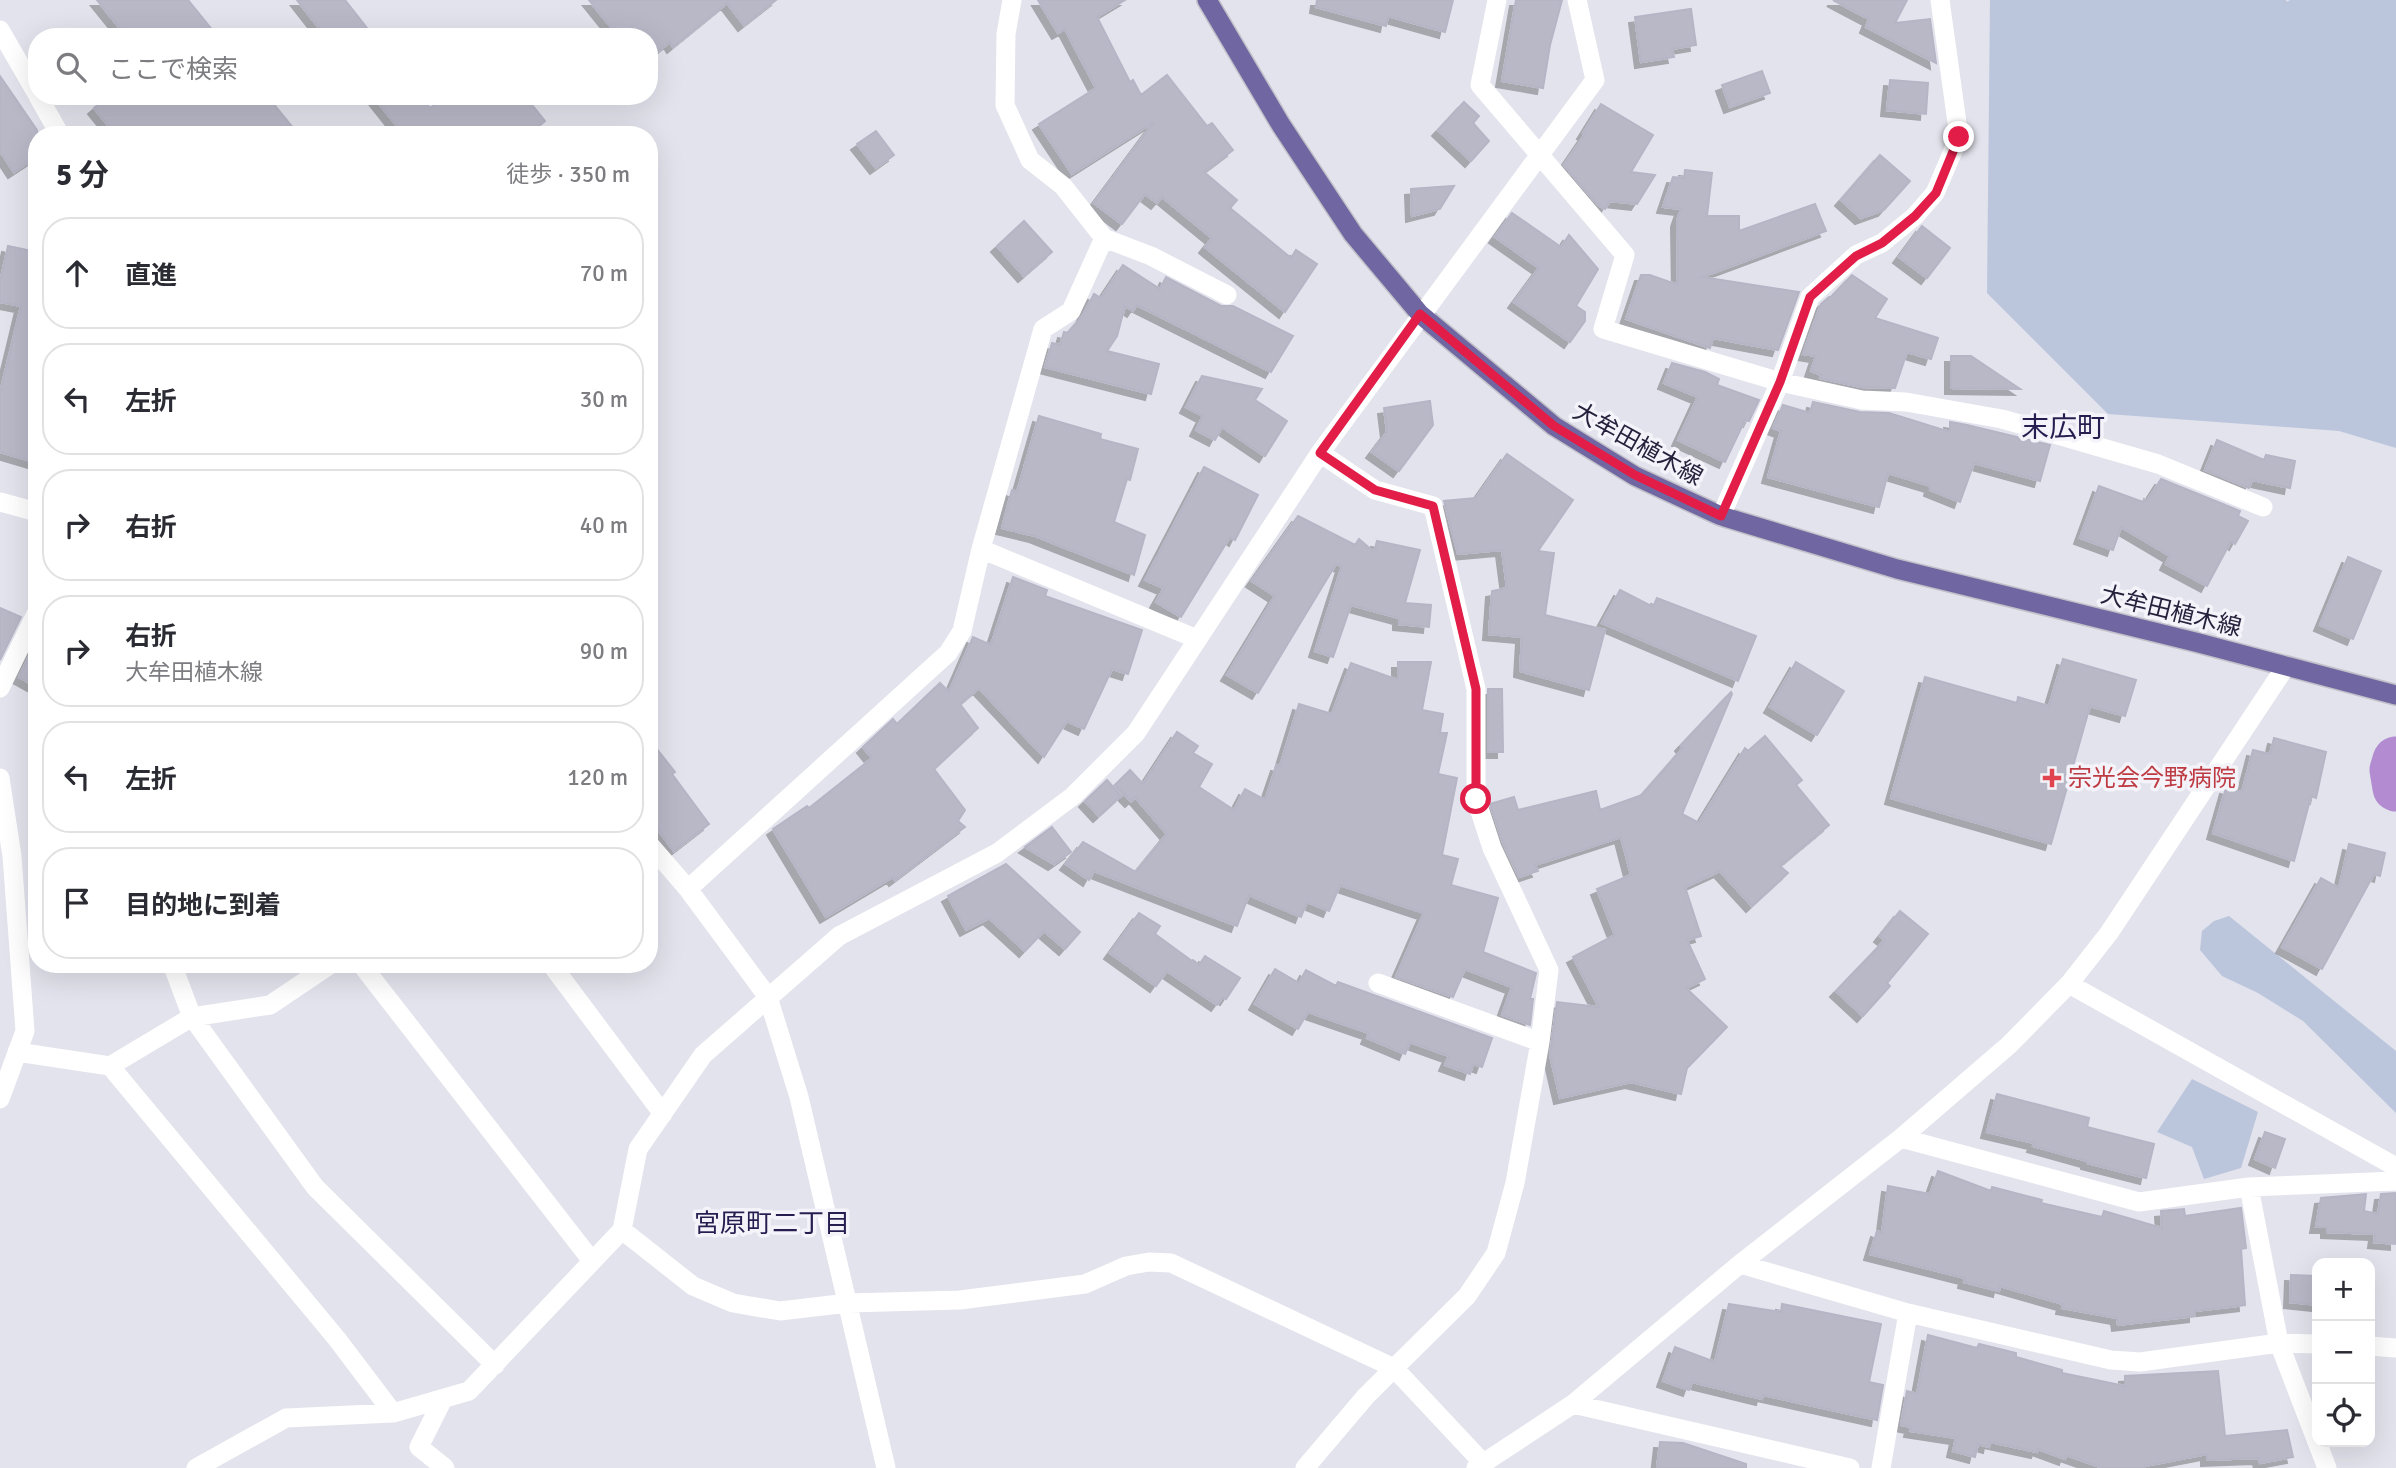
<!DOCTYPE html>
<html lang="ja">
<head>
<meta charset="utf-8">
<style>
	body { margin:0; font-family:Signika,"Noto Sans JP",sans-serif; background:#f2f2f3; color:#2b2b33 }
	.controls { position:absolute; right:21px; bottom:21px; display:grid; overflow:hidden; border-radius:14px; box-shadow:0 7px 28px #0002 }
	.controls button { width:63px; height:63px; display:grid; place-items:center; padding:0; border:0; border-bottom:2px solid #e1e1e2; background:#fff; color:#2b2b33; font:35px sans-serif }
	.stop { position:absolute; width:21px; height:21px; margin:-16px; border:5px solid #e11d48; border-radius:50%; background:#fff }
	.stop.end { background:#e11d48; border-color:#fff; box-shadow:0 2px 7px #0008 }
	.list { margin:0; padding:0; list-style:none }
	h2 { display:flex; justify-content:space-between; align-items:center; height:91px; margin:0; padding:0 28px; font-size:30px }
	h2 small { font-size:23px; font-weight:400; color:#7c7c81 }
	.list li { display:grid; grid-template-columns:46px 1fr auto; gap:21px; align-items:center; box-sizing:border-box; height:112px; margin:0 14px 14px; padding:0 14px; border:2px solid #e1e1e2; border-radius:28px }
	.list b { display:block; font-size:26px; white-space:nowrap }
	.list p { margin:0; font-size:23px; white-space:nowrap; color:#7c7c81 }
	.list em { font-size:23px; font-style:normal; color:#7c7c81 }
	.icon { flex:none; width:38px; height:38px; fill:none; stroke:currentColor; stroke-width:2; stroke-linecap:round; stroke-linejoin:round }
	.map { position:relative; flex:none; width:2396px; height:1468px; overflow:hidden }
	.search { position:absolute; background:#fff; box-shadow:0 7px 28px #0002; left:28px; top:28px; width:630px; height:77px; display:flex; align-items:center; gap:18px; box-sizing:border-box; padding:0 24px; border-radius:28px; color:#7c7c81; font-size:26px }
	.panel { position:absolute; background:#fff; box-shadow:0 7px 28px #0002; left:28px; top:126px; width:630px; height:847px; border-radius:28px }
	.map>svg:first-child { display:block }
</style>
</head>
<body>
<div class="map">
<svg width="2396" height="1468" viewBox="0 0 2396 1468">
	<defs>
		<filter id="shadow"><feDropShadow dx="-6" dy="6" stdDeviation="0" flood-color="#0004"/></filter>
	</defs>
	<rect width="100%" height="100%" fill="#e2e3ec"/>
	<!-- green -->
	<path fill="#bbc6dd" d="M1990,0h296l1,2 3,-2h106v448l-57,-17 -231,-17 -121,-121z
		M2229,916l167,135v62l-93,-92 -45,-28 -36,-17 -22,-26 2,-19 12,-10z
		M2192,1079l66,33 -17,56 -37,11 -12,-32 -35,-15z"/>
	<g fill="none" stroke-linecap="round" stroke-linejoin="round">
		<!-- river -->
		<path stroke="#b28bd1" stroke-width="47" d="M2396,760l-3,10 3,18"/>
	</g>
	<!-- building -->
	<path fill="#b9b8c7" stroke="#b5b5c6" stroke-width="2" filter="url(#shadow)" d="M97,0h91l30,37h-91z
		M297,0h48l29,37h-48z
		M589,0h187l-32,25 -17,-22 -54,44 -3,-5 -21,17v-22h-30z
		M1038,0h87l-28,17 33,65 3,-2 8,15 26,-20 40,51 5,-3 21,27 -29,22 33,28 -7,8 61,50 5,-8 21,14 -32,48 -80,-65 7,-9 -50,-41 -5,6 -12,-9 -23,30 -28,-21 60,-81 -82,52 -33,-50 57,-36 -31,-59 -7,4z
		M1317,0h136l-8,32 -57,-16 -2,10 -70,-19z
		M1516,0h46l-12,45 -7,43 -41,-7z
		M1833,0h74l-12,23 35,-4 6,44 -70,-36 3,-8z
		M1691,9l5,36 -24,4 2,8 -33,5 -6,-45z
		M1762,71l8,22 -40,14 -8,-22z
		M0,76l37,54v27l-23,15 -14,-21z
		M1890,80l38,3 -2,31 -39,-4z
		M108,96h159l32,39h-183l-22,-27z
		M373,96h48l9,12 16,-12h79l20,25 -17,14h-124z
		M1464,102l15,14 -6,7 16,18 -18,20 -33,-31z
		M1601,104l52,31 -22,37 24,3 -18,29 -27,-3 -5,8 -7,-4 -34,-40 21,-31 -2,-1z
		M876,131l18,24 -18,13 -19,-24z
		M1880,155l30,26 -26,29 -23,8 -20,-18z
		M1685,170l27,3 -5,43h32v15l76,-27 11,27 -124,46 97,15 -21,58 -65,-12 -3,10 -84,-29 15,-44h9l28,10 -1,-64 4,-12 -18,-2 10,-30 11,1z
		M1454,186l-14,23 -28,7 -1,-27z
		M1512,213l49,34 8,-12 29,34 -22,37 9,6v9l-15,21 -56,-40 25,-34 -44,-31z
		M1024,221l28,31 -28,24 -27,-30z
		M1922,226l28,22 -23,30 -28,-21z
		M8,246l29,6v211l-37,-11v-59l21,-87 -21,-4v-19z
		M1123,265l37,24 6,-12 55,29h12l60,30 -22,36 -134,-67 -4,6 -8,-5 -8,30 -10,15 52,13 -8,30 -106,-27 7,-24 8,2 4,-13 4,1 14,-16 12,-23 7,4z
		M1852,275l35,24 -12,19 63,20 -7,21 -24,-7 -12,36 -34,-1 -41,-9 1,-3 -10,-4 5,-15 -13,-2 18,-50 8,-7h2z
		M1951,356h20l49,33 -69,-1z
		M1672,363l33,9 14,7 -2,6 42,15 -10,21 -4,-1 -20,42 -47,-22 20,-43 -34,-14z
		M1202,376l60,13 -7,11 32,21 -22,35 -43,-29 -7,13 -19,-10 7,-14 -17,-9z
		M1430,401l3,24 -34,46 -27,-19 15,-20 -3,-24z
		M1813,402l47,10 29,1 61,19v-10l17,3 83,20 -10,36 -66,-18 -14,39 -30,-12 1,-4 -43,-13 -9,34 -111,-30 13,-46 -8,-3 10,-23 27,8z
		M1039,416l62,18 -1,5 38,10 -8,31 -3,-1 -13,43 31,13 -11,40 -99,-39 -33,-8 10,-38 5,2z
		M2217,440l47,20 2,-5 29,6 -5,27 -38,-8 -3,8 -44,-18z
		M1507,454l66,46 -35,51 16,2 -9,62 60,15 -16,60 -69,-19 2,-34 -33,-3 3,-43 15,-3 -5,-38 -44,4 -14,-53 32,-3z
		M1204,467l54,28 -23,45 -5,-3 -49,80 -25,-15 8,-14 -19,-8z
		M2161,479l79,32 -2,5 10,5 -13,23 -4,-3 -24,45 -41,-22 4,-8 -49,-29 -8,23 -33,-12 19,-52 44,16 1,-3 3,2z
		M1298,516l57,29 4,-6 15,13 3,-11 43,9 -15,53 26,2 -2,22 -30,-3v-6l-48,-13 -18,52 -18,-6 27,-85 -6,-2 -78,129 -31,-18 48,-79 -23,-15z
		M2348,557l33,14 -28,68 -33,-14z
		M1013,577l34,13 -2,6 97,34 -14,44 -16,-5 -28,60 -17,-8 -23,36 -65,-69 -19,16 18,24 -44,41 31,41 -7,11 7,6 -70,53 -2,-3 -67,40 -53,-88 34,-23 2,2 63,-50 -9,-11 30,-28 4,5 43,-41 9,9 24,-55 18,8z
		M1620,590l33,17 4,-9 99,38 -18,45 -136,-58z
		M0,608l21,9 -21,43z
		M37,640v47l-18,-10z
		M2063,659l73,21 -11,36 -35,-10 -39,138 -160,-46 34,-121 92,26 1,-6 31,9z
		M1398,662h33l-9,48 21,4 -3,19h7l-9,41 19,4 -15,77 16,4 -7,26 47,13 -15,54 53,21 -6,26h3l-3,26 -28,-10 10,-28 -47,-18 -12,28 -57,-20 28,-64 -84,-28 -11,26 -22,-9 -6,15 -52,-22 -12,31 -143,-55 -5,9 -23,-16 17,-22 53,30 31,-38 -32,-37 -4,4 -16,-16 15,-15 13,14 34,-52 21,14 -5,7 19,11 -13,23 35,23 11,-21 20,11 12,-35 3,1 19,-62 33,10 19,-51 47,17z
		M1796,662l48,29 -27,44 -47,-28z
		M1488,689h14l1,63h-15z
		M1731,692l1,2 -50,120 17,9 46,-75 3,3 17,-15 37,44 -6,5 33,40 -49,41 8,7 -36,33 -32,-35 -35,16 16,49 -14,4 18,39 -19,9 41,39 -40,41 -6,26 -50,-12 -71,16 -10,-43 7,-53 42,5 -26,-50 42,-22 -18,-46 34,-14 -10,-38 -86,28 3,6 -19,6 -16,-34 -13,-39 24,-7 4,13 78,-19 4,19 42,-15 41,-47 -2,-3z
		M2274,738l52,14 -10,46 -5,-2 -17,65 -81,-28 13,-45 16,4 11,-42 17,4z
		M649,739l26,33 -3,2 37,50 -35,27 -25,-33z
		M1107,780l14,16 -22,20 -14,-15z
		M1052,827l19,25 -17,12 -29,-17z
		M2349,844l36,9 -5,23 -6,-2 -52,95 -40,-22 39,-69 18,10z
		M1006,864l74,68 -15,17 -21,-18 -19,20 -36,-33 -23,12 -18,-34z
		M1900,911l28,23 -41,49 3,3 -27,30 -27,-25 49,-51 -5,-4z
		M1139,913l21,13 -5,8 37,27 1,-1 6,5 6,-9 35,22 -14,21 -3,-2 -6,8 -50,-34 -11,15 -46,-33z
		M1275,969l24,14 7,-13 30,16 2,-4 154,56 -10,29 -9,-3 -3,10 -25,-9 4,-9 -39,-14 -5,12 -38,-16 2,-5 -61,-21 -10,17 -43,-25z
		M1997,1094l92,24 -2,9 67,17 -8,34 -59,-15v-2l-54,-15 1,-3 -47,-11z
		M2265,1132l20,7 -10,29 -20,-9z
		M1938,1171l53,20 1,-4 50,13 -1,3 61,14 2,-6 58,17 -1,-17 23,-2 1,7 56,-8 5,40 -5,1 4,56 -50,6v5l-77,9 -1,-7 -55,-10 1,-4 -63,-18 -1,5 -35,-9 1,-4 -95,-24 7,-23 5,2 6,-47 42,8z
		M2396,1193v51l-22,-2 1,-8 -48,-2v-5h-11l5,-29 45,-4 -2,17 14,3 3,-20z
		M2291,1275l26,1v29l-27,-3z
		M1729,1304l52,8 1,-8 99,20 -12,58 14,3 -6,35 -114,-25 -1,4 -70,-17 -3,8 -26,-9 12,-34 40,15z
		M1928,1335l49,13 2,-4 37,9v4l46,13v3l63,13v-10l93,-5 7,65 62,-6 6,27 -33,6 -1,-5 -52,2v-6l-62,12v2h-42l-37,-13 -1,4 -27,-10 -1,3 -47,-10 -1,5 -11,-3 -3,13 -22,-6 3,-13 -46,-7 1,-4 -10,-2 6,-34 10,3z
		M1660,1442l23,1 63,21v4h-89z"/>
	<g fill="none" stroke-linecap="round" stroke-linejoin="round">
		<!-- primary casing -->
		<g stroke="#c2c1c9" stroke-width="22">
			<path id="primary" d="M1207,0l74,125 72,109 67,80 134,112 81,50 86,40 176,53 298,73 201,53"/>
		</g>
		<!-- minor -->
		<path stroke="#fff" stroke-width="19" d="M1497,0l-17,85 145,170 -22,74 177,53 82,18 44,2 96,17 156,45 105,43
			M0,30l37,64
			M38,96l22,39
			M1104,238l47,18 76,39
			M0,502l37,10
			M1721,516l59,-134 30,-85 46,-42 26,-12 33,-27 20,-23 24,-56 -19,-137
			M981,549l216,90
			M0,688l37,-76
			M0,778l12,78 13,175 -25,68
			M649,844l39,45 80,108 31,100 87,371
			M688,889l260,-236 14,-22 19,-82 62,-220 28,-18 33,-73 -41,-52 -33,-26 -25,-55 1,-71 6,-34
			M172,964l20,53 123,170 180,178
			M361,964l231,297
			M551,964l112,150
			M1378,983l162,59
			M2069,984l327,183
			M17,1052l93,14 82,-49 78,-12 61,-41
			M110,1066l227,273 56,74
			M1901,1138l238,64 110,-15 147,-6
			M2249,1187l30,156 48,125
			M622,1230l71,56 40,17 47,8 68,-8 112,-3 125,-16 41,-18 23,-4 22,1 223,105 89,95
			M1740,1264l168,49 203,47 29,2 139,-19 38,1
			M2370,1346l26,2
			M443,1399l-24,48 26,21
			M1573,1404l277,64
			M196,1468l90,-50 107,-5 76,-22 153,-161 16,-81 65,-94 136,-119 158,-83 76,-57 63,-63 184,-280 275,-373 -18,-80
			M1305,1468l61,-72 101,-100 29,-43 19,-70 25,-141 9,-72 -57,-122 -16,-49v-110l-43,-183 -58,-16 -55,-37
			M1476,1468l97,-64 167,-140 161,-126 108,-93 60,-61 40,-51 177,-267
			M1881,1468l27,-155"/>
		<!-- primary -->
		<use href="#primary" stroke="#7067a2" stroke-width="19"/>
	</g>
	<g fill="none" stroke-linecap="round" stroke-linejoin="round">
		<!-- route -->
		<path stroke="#e11d48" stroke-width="9" d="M1476,799v-110l-43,-183 -58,-16 -55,-37 100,-139 134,112 81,49 86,41 59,-134 30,-85 46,-41 26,-13 33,-27 21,-23 23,-56"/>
	</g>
	<!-- markers -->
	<path fill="#e0444e" stroke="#f3f3f9" stroke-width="2.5" d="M2048.5 767.5h7v7h7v7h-7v7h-7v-7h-7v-7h7z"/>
	<g text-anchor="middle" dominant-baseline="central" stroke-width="7" stroke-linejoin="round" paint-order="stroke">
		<!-- street labels -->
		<g font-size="24" fill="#26223d" stroke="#f3f3f9">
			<text transform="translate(1638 444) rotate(29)">大牟田植木線</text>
			<text transform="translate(2171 611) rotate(14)">大牟田植木線</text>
		</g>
		<!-- health labels -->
		<g font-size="24" fill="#be3a42" stroke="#f3f3f9" text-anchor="start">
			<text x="2068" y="778">宗光会今野病院</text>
		</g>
		<!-- neighbourhood labels -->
		<g font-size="26" fill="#261e50" stroke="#f3f3f9">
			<text x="772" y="1224">宮原町二丁目</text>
		</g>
		<!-- quarter labels -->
		<g font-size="28" fill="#261e50" stroke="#f3f3f9">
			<text x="2063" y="428">末広町</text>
		</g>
	</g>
</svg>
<div class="controls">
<button>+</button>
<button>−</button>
<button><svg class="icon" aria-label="locate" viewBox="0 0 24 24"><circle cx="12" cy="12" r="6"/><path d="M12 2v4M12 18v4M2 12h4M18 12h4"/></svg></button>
</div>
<div class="stop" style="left:1476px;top:799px"></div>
<div class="stop end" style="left:1959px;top:137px"></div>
<div class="search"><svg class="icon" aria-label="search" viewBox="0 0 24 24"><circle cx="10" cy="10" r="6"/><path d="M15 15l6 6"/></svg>ここで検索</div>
<section class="panel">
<h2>5 分<small>徒歩 · 350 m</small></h2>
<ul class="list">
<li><svg class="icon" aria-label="ahead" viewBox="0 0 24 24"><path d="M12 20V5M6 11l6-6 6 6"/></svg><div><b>直進</b></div><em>70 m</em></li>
<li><svg class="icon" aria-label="left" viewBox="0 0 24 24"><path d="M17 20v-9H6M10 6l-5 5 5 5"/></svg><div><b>左折</b></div><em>30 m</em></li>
<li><svg class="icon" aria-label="right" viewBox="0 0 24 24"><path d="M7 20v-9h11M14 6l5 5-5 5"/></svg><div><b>右折</b></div><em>40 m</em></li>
<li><svg class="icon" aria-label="right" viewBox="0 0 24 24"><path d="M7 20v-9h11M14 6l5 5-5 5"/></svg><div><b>右折</b><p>大牟田植木線</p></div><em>90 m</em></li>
<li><svg class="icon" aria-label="left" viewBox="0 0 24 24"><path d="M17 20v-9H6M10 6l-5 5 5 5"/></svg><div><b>左折</b></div><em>120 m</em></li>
<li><svg class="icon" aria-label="arrive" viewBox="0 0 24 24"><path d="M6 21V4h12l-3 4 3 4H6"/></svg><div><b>目的地に到着</b></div></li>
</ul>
</section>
</div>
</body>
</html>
